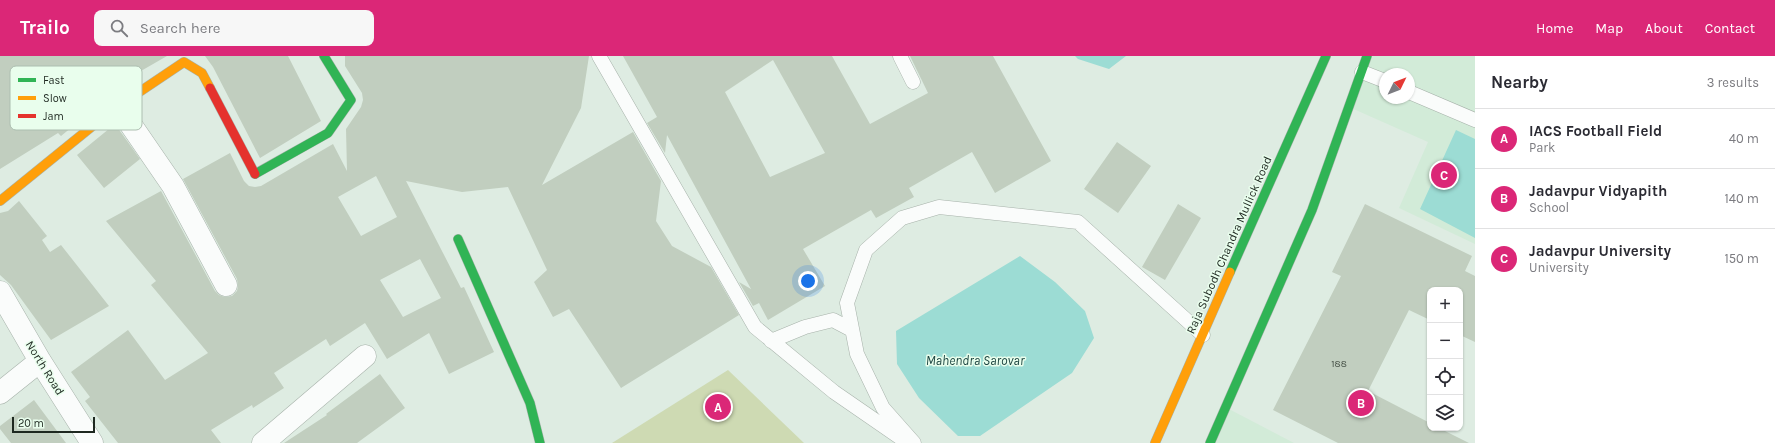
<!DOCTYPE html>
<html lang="en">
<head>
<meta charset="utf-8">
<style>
	body { margin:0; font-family:Karla,sans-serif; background:#f7f7f7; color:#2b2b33 }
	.controls { position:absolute; right:12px; bottom:12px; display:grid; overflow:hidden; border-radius:8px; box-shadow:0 1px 3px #0004 }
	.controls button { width:36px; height:36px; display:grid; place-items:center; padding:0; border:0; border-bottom:1px solid #e1e1e2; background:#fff; color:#2b2b33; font:20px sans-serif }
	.compass { position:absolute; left:1379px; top:12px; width:36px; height:36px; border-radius:50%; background:#fff; box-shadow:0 1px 3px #0004; rotate:47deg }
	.scale { position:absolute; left:12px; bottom:10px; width:83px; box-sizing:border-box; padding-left:4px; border:2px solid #1e2820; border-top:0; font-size:11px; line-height:14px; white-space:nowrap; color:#1e2820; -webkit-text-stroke:3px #e9feed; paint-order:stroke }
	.you { position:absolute; left:808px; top:225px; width:14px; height:14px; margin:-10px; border:3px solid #fff; border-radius:50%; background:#1a73e8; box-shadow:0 0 0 6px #1a73e833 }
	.badge { display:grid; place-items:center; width:26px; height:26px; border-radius:50%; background:#db2777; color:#fff; font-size:13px; font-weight:700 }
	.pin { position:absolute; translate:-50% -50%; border:2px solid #fff; box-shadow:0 1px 4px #0006 }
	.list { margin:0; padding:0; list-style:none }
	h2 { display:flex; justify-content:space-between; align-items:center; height:52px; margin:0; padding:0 16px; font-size:17px }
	h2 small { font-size:13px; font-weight:400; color:#7c7c81 }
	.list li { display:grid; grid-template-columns:26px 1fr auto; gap:12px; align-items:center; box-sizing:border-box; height:60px; padding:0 16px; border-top:1px solid #e1e1e2 }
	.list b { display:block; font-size:15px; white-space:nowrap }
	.list p { margin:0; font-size:13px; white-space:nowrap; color:#7c7c81 }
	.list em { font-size:13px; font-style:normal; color:#7c7c81 }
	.icon { flex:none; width:22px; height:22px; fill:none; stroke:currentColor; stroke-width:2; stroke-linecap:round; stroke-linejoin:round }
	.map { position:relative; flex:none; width:1475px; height:387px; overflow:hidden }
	header { display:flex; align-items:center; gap:24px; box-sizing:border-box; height:56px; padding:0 20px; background:#db2777; color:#fff }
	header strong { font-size:19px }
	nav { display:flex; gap:22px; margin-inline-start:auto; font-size:14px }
	.search { width:280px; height:36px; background:#f7f7f7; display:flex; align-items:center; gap:10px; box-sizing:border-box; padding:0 14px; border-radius:8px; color:#7c7c81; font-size:15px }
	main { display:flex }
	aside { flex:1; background:#fff }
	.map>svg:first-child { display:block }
</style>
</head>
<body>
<header>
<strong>Trailo</strong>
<div class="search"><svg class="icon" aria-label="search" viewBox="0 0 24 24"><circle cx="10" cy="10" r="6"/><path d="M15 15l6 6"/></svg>Search here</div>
<nav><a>Home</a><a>Map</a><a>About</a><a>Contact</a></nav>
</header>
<main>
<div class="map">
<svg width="1475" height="387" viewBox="0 0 1475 387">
	<rect width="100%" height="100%" fill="#deece2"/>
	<!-- built -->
	<path fill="#d2ebd8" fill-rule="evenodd" d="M1368,0h107v188l-76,-36 29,-66 -79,-35zM1385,18h24v24h-24z
		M1227,352l67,35h-83z"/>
	<!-- green -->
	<path fill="#cedab3" d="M728,314l76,73h-192z"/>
	<!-- water -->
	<path fill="#9cdcd4" d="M1075,0h51l-17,13 -31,-10z
		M1456,74l19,9v99l-55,-29z
		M1020,200l35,26 30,29 9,27 -22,35 -92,63h-22l-39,-38 -22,-34 -1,-33z"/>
	<!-- building -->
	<path fill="#c1cebf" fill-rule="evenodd" d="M0,0h167l-73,42 5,7 -38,31 -3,-3 -58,36z
		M205,0h83l33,65 -61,37 -47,-91z
		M345,0h244l-8,52 -39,77 91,-53 28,49 -5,40 16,25 39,21 28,48 -118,73 -52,-79 -16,8 -19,-35 13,-12 -39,-83 -46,5 -56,-11 55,107 3,-1 30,65 -45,22 -20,-41 -42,26 -22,-36 -35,23 -4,-7 -52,34 10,15 -31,20 -1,-3 -41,25 10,13h-103l-33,-42 5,-4 -19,-25 57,-42 37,50 43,-27 -57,-68 5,-4 -50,-60 55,-30 54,100 4,4 6,2 7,-1 5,-5 1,-5 -1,-7 -54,-100 47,-26 14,28 5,5 6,1 6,-1 72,-42 14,27 -1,-42 15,-22 2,-7 -1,-7 -17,-27zM376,120l21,41 -36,19 -23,-39zM420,203l21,39 -38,19 -23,-37z
		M623,0h209l38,68 58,-31 -18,-37h83l58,105 -56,32 -23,-41 -63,36 5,9 -38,21 -5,-8 -68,39 22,37 -57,34 -9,-17 -6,3 -14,-24 12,7 -84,-154 -2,18 -18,-30 10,-6zM773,4l52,93 -55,24 -45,-85z
		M115,68l25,35 -36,29 -27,-33z
		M1117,86l34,24 -33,47 -34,-24z
		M19,145l28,35 -5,4 8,12 11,-7 48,61 -58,34 -40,-55 -11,-10v-62l8,-2z
		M1178,148l23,14 -36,62 -23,-13z
		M1365,148l107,52 -7,15 10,5v66l-15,-7v-45h-30v30l-21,-10 -41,81 62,32v5h9l30,15h-131l-65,-33 68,-134 -9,-4z
		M380,318l25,34 -48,35h-73l43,-28 -1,-1z
		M34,344l32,43h-55l-11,-14v-3z"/>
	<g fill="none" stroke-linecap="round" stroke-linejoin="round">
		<!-- lane casing -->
		<g stroke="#a7b2aa" stroke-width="15">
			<path id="lane" d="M599,0l156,271 79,65 71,49
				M900,0l13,26
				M1362,16l23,9
				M1409,36l66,28
				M771,285l34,-14 28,-7 19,10
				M914,387l-31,-35 -26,-54 -10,-51 19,-53 36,-32 37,-11 139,15 125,113"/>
		</g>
		<!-- street casing -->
		<g stroke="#a7b2aa" stroke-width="23">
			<path id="street" d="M118,50l55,80 53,99
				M0,236l40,69 52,82
				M0,337l40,-32
				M263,387l102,-87"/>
		</g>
		<!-- fast casing -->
		<g stroke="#a7b2aa" stroke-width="10">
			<path id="fast" d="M255,118l73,-41 23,-33 -27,-44
				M458,183l72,164 10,40
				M1230,216l96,-216
				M1210,387l102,-233 55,-154"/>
		</g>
		<!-- slow casing -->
		<g stroke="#a7b2aa" stroke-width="10">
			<path id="slow" d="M0,145l111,-90 73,-49 18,11 8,15
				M1155,387l75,-171"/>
		</g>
		<!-- jam casing -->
		<g stroke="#a7b2aa" stroke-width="10">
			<path id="jam" d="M210,32l45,86"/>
		</g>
		<!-- lane -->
		<use href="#lane" stroke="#fafcfb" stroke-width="14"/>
		<!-- street -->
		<use href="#street" stroke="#fafcfb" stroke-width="22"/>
		<!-- fast -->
		<use href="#fast" stroke="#30b455" stroke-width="9"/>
		<!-- slow -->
		<use href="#slow" stroke="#ff9f0a" stroke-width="9"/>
		<!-- jam -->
		<use href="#jam" stroke="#e5322d" stroke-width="9"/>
	</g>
	<g text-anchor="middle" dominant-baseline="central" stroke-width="3" stroke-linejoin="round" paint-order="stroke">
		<!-- number labels -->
		<g font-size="10" fill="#475248">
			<text x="1339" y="308">188</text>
		</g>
		<!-- street labels -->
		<g font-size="12" fill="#1e2820" stroke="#e9feed">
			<text transform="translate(1229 189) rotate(-66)">Raja Subodh Chandra Mullick Road</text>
			<text transform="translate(45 312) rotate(58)">North Road</text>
		</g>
		<!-- water labels -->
		<g font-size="13" font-style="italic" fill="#1c4541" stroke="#e9feed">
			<text x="975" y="304">Mahendra Sarovar</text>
		</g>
	</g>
	<!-- legend -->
	<rect x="10" y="10" width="132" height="64" rx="6" fill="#e9feed" stroke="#acbeb0" stroke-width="1"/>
	<rect x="18" y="22" width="18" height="4" fill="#30b455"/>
	<rect x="18" y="40" width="18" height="4" fill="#ff9f0a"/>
	<rect x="18" y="58" width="18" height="4" fill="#e5322d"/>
	<g font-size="11" fill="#1e2820">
		<text x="43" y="28">Fast</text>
		<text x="43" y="46">Slow</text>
		<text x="43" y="64">Jam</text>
	</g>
</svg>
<div class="controls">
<button>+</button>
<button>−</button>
<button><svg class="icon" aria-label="locate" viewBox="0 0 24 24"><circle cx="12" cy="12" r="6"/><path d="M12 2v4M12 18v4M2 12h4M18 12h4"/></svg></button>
<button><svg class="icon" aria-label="layers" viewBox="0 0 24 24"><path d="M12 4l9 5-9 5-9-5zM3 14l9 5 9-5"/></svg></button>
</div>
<svg class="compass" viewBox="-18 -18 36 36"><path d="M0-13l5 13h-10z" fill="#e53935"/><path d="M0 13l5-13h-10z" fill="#7c7c81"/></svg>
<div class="scale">20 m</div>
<div class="you"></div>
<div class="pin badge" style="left:718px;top:351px">A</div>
<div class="pin badge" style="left:1361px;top:347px">B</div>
<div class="pin badge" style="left:1444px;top:119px">C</div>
</div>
<aside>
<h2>Nearby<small>3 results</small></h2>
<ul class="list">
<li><span class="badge">A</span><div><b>IACS Football Field</b><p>Park</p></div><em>40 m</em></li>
<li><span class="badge">B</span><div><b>Jadavpur Vidyapith</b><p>School</p></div><em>140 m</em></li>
<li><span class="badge">C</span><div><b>Jadavpur University</b><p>University</p></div><em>150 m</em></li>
</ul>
</aside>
</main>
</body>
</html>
